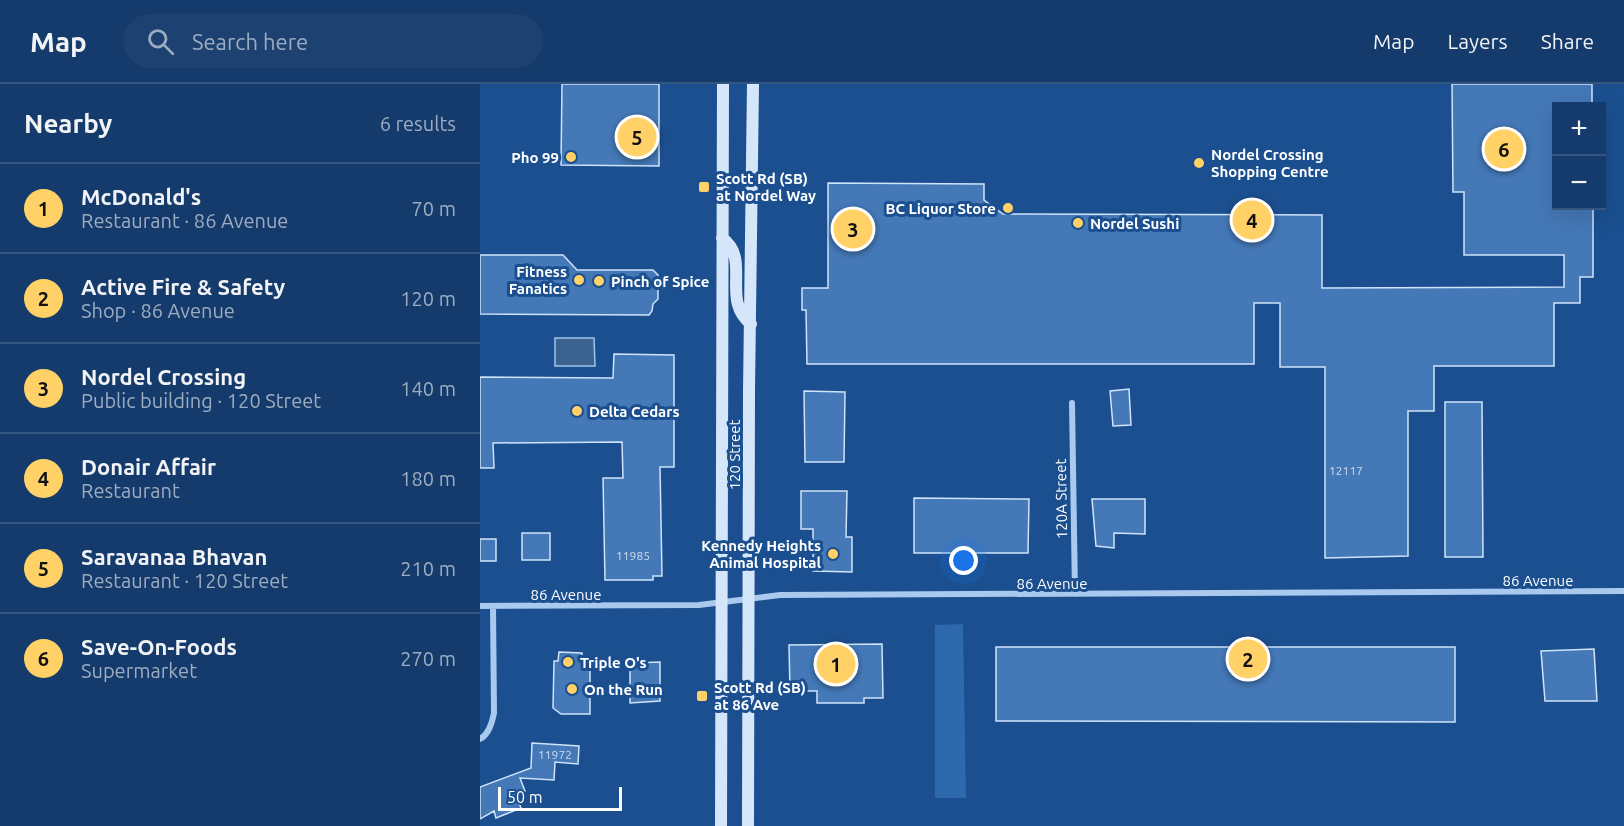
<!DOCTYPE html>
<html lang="en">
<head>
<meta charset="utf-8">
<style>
	body { margin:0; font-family:Ubuntu,sans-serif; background:#1d4271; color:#f1f3f6 }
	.controls { position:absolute; right:18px; top:18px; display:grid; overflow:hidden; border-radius:0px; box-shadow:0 6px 24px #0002 }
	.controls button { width:54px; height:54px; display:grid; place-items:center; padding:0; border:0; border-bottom:2px solid #33557e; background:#143b6b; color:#f1f3f6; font:30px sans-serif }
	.scale { position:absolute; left:18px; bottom:15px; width:124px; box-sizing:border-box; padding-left:6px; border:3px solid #fff; border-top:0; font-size:16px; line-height:21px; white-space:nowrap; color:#fff; -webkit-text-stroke:4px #1b4f8f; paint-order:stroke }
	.you { position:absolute; left:484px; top:477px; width:21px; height:21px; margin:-15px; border:4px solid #fff; border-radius:50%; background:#1a73e8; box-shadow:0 0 0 9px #1a73e833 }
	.badge { display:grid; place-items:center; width:39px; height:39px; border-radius:50%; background:#ffd166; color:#111; font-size:20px; font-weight:700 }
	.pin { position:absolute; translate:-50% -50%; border:3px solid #fff; box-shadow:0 2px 6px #0006 }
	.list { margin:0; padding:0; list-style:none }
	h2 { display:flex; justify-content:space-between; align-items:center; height:78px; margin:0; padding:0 24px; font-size:26px }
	h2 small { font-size:20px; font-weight:400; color:#9dadc1 }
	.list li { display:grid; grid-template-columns:39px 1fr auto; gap:18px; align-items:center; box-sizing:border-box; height:90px; padding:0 24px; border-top:2px solid #33557e }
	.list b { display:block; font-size:22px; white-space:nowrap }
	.list p { margin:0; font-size:20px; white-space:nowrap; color:#9dadc1 }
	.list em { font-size:20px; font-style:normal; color:#9dadc1 }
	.icon { flex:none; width:33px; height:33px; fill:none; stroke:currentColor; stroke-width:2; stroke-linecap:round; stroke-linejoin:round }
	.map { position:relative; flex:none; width:1144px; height:742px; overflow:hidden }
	header { display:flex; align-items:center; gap:36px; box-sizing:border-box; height:84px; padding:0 30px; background:#143b6b; border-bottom:2px solid #33557e }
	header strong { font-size:28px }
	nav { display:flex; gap:33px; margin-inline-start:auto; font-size:21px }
	.search { width:420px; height:54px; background:#1d4271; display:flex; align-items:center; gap:15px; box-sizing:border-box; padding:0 21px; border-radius:33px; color:#9dadc1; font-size:22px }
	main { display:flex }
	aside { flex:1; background:#143b6b }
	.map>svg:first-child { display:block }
</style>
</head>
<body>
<header>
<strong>Map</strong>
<div class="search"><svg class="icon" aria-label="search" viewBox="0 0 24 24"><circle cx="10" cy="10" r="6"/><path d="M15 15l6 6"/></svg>Search here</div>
<nav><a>Map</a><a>Layers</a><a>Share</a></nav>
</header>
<main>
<aside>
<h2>Nearby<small>6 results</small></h2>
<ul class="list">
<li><span class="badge">1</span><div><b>McDonald's</b><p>Restaurant · 86 Avenue</p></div><em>70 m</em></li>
<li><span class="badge">2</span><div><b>Active Fire &amp; Safety</b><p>Shop · 86 Avenue</p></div><em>120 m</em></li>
<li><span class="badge">3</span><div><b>Nordel Crossing</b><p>Public building · 120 Street</p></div><em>140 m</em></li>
<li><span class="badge">4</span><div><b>Donair Affair</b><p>Restaurant</p></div><em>180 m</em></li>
<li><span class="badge">5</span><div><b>Saravanaa Bhavan</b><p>Restaurant · 120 Street</p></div><em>210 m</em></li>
<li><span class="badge">6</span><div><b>Save-On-Foods</b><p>Supermarket</p></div><em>270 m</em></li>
</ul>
</aside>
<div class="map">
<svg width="1144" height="742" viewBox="0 0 1144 742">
	<rect width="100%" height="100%" fill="#1b4f8f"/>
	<!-- green -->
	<path fill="#2e69ad" d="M483,540l3,174h-31v-173z"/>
	<!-- water -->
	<path fill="#3c6290" stroke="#9cc4f0" stroke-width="1.5" d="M75,254h39l1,28h-40z"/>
	<!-- building -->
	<path fill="#4478b7" stroke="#cfe3fa" stroke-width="1.5" d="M82,0h97v82l-98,-1z
		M972,0h140v22h-35v100h36v71h-13v26h-26v63h-120v45h-26v145l-83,2v-191h-45v-64h-26v61h-447l-1,-54h-4v-22h26v-105l156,1v16l19,14 319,1v73l242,-1v-32h-100v-63h-11z
		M0,171h83l14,15h76l5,5v24l-5,5 -1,7 -3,4 -169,-1z
		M134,270l60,1v112h-14l2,109h-9v4h-48l-2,-102h20l-1,-36 -129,1 1,25h-14v-91l133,1z
		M649,305l2,36 -18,1 -3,-35z
		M324,307l41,1 -1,70h-39z
		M965,318h37l1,155h-38z
		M321,407h46l-1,46h6v35l-39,-1v-42h-12z
		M434,414l115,1 -1,54h-114z
		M612,415h53v35l-31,-1v15l-18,-2z
		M42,449h28v27h-28z
		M0,455h16v22h-16z
		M402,560l1,54h-19v5h-47v-12h-27l-1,-46z
		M516,563h459v75l-459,-1z
		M1114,565l3,52h-52l-4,-50z
		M79,568l23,1v9h8v52h-29l-8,-6 1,-47h4z
		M180,578v39l-30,2v-40z
		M52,659l47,3 -1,18 -23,-2 -1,18 -34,-2 5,13 -9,4 5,13 -25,10 -2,-7 -14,8v-32l51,-19z"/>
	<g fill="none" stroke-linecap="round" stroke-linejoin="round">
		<!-- minor -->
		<path stroke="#a9c9ee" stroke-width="6" d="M592,319l3,191
			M0,522l219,-1 81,-10 844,-4
			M0,655c9,-5 12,-16 14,-26l-1,-107"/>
		<!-- secondary -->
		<path stroke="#d6e6fa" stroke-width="12" d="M242,154c30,21 -2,62 29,86
			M241,742l2,-742
			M268,742l1,-435 4,-307"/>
	</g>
	<!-- markers -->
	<g fill="#ffd166" stroke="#1b4f8f" stroke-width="2">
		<circle cx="91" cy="73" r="6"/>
		<circle cx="719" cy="79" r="6"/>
		<rect x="218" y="97" width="12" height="12" rx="3"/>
		<circle cx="528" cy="124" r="6"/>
		<circle cx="598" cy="139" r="6"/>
		<circle cx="99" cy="196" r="6"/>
		<circle cx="119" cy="197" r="6"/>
		<circle cx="97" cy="327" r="6"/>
		<circle cx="353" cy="470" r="6"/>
		<circle cx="88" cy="578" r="6"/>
		<circle cx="92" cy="605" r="6"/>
		<rect x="216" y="606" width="12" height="12" rx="3"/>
	</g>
	<g text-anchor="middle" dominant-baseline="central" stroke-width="6" stroke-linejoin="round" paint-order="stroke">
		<!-- number labels -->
		<g font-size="12" fill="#d0dded">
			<text x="866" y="386">12117</text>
			<text x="153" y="471">11985</text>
			<text x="75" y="670">11972</text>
		</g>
		<!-- poi labels -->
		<g font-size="15" font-weight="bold" fill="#fff" stroke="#1b4f8f" text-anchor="start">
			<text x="731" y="70">Nordel Crossing<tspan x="731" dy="17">Shopping Centre</tspan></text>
			<text x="79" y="73" text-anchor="end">Pho 99</text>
			<text x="236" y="94">Scott Rd (SB)<tspan x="236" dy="17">at Nordel Way</tspan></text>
			<text x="516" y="124" text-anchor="end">BC Liquor Store</text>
			<text x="610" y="139">Nordel Sushi</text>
			<text x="87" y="187" text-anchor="end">Fitness<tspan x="87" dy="17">Fanatics</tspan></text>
			<text x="131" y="197">Pinch of Spice</text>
			<text x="109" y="327">Delta Cedars</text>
			<text x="341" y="461" text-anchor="end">Kennedy Heights<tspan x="341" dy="17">Animal Hospital</tspan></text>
			<text x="100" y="578">Triple O's</text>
			<text x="234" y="603">Scott Rd (SB)<tspan x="234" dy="17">at 86 Ave</tspan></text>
			<text x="104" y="605">On the Run</text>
		</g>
		<!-- street labels -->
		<g font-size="15" fill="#fff" stroke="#1b4f8f">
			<text transform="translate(254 371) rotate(-90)">120 Street</text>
			<text transform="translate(581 415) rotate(-91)">120A Street</text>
			<text x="1058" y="496">86 Avenue</text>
			<text x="572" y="499">86 Avenue</text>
			<text x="86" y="510">86 Avenue</text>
		</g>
	</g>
</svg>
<div class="controls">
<button>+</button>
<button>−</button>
</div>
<div class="scale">50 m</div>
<div class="you"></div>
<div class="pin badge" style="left:356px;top:580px">1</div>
<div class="pin badge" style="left:768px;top:575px">2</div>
<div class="pin badge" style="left:373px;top:145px">3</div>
<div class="pin badge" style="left:772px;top:136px">4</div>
<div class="pin badge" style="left:157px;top:53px">5</div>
<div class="pin badge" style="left:1024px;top:65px">6</div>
</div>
</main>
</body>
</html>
